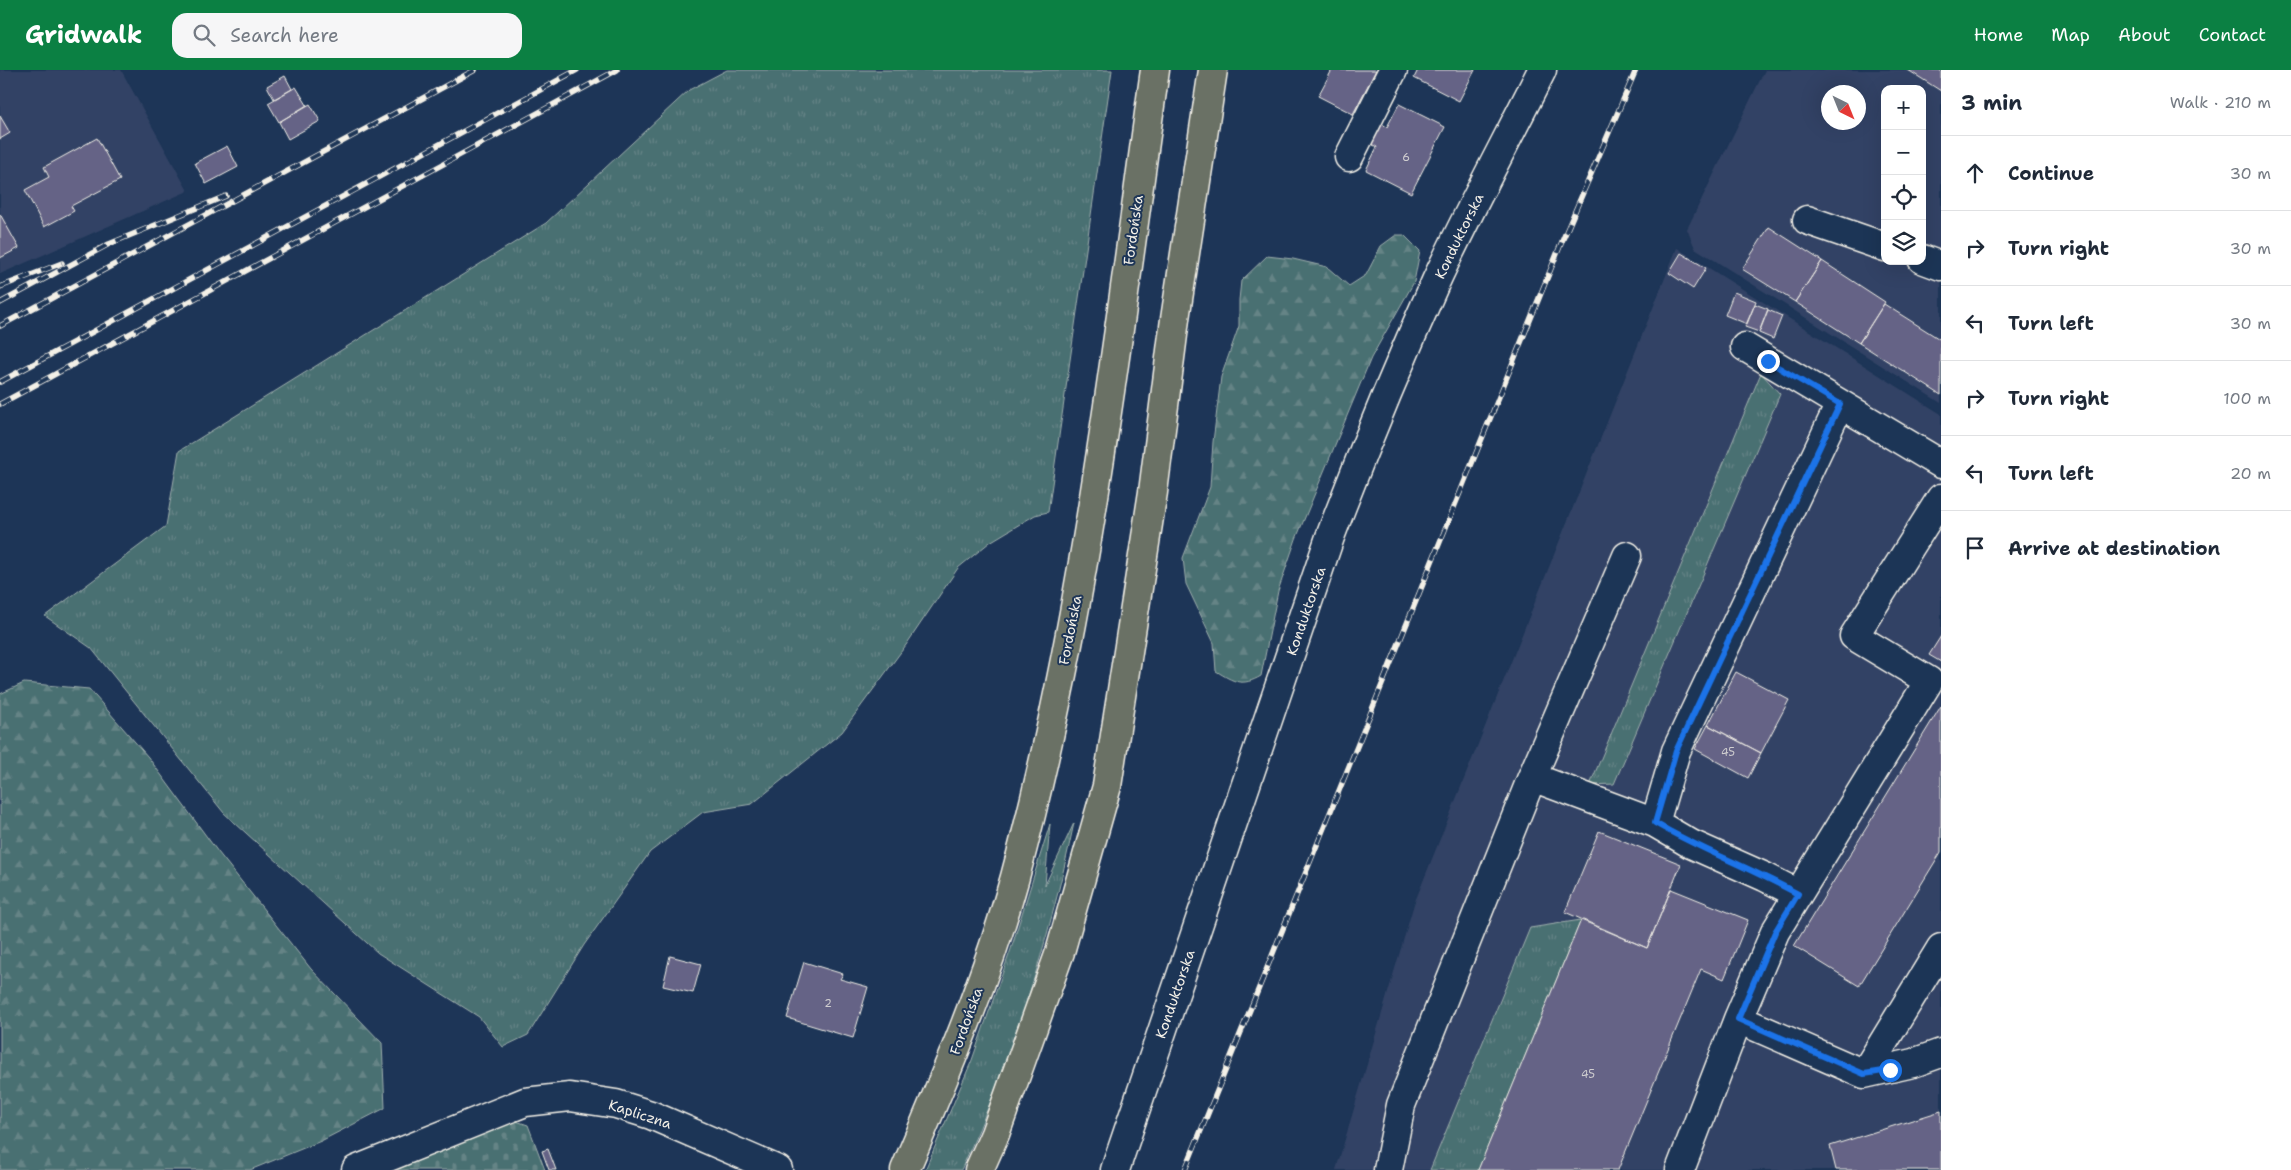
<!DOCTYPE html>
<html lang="en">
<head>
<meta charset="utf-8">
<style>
	body { margin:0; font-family:"Shantell Sans",sans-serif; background:#f6f6f7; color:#1f2937 }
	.controls { position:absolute; right:15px; top:15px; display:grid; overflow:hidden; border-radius:10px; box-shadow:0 5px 20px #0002 }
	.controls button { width:45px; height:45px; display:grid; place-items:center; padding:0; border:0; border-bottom:1px solid #e0e1e3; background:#fff; color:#1f2937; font:25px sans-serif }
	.compass { position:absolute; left:1821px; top:15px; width:45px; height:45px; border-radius:50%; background:#fff; box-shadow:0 5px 20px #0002; rotate:137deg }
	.stop { position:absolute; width:15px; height:15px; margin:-11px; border:4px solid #1a73e8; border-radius:50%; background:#fff }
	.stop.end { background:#1a73e8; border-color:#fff; box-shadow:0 1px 5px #0008 }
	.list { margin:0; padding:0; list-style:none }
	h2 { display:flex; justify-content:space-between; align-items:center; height:65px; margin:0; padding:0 20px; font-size:21px }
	h2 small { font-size:16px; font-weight:400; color:#747a83 }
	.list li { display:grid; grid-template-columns:32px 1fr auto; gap:15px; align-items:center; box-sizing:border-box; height:75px; padding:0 20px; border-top:1px solid #e0e1e3 }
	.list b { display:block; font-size:19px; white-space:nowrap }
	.list em { font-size:16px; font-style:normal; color:#747a83 }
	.icon { flex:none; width:28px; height:28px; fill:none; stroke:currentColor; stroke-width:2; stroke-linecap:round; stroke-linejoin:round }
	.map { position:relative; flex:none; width:1941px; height:1100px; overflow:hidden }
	header { display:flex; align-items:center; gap:30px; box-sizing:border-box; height:70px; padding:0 25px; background:#0b8043; color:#fff }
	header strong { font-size:24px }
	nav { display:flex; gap:28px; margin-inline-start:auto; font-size:18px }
	.search { width:350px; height:45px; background:#f6f6f7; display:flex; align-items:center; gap:12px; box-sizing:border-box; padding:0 18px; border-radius:15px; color:#747a83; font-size:19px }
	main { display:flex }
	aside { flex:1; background:#fff }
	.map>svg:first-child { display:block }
</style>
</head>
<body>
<header>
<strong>Gridwalk</strong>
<div class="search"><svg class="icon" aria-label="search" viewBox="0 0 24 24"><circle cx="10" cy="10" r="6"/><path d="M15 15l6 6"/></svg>Search here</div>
<nav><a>Home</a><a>Map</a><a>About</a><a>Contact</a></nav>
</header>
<main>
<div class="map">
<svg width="1941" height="1100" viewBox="0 0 1941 1100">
	<defs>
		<pattern id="grass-tufts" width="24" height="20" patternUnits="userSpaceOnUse" patternTransform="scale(1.25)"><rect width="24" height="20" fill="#4a6f72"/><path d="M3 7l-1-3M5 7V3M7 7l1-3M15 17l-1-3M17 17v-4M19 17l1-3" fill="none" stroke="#658486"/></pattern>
		<pattern id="forest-firs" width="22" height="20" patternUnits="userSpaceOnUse" patternTransform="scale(1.25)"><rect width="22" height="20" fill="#4a6f72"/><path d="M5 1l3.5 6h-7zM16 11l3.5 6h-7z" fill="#658486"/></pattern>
		<pattern id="cemetery-stones" width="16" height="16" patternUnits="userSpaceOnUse" patternTransform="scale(1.25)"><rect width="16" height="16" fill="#4a6f72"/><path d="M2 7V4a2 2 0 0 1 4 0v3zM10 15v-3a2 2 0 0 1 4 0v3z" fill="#658486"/></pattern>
	</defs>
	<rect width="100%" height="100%" fill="#1d3557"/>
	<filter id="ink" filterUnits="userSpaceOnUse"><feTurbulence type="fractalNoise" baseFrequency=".02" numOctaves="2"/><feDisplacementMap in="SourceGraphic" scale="10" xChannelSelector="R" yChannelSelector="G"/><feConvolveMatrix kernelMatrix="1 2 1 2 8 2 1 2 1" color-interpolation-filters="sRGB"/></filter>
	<g filter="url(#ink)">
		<!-- built -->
		<path fill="#334365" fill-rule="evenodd" d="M0,0h121l67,121 -188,83z
			M1765,0h176v333l-246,-155 -8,-19zM1885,19h37v172h-37zM1828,22h30v30h-30z
			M1677,178l264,166v756h-605l78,-266z"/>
		<!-- grass -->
		<path fill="url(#grass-tufts)" stroke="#9fb0ad" d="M727,0h385l-64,442 -13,3 -45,27 -32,26 -52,77 -64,87 -90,72 -49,8 -53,40 -66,93 -56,90 -25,12 -24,-30 -101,-64 -154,-140 -133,-165 -46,-32 121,-90 13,-75 367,-228 143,-133z
			M1761,303l19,21 -166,390 -24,1z
			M1074,753c-25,119 -62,237 -113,347h-36l47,-110 39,-111 39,-125 -5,61z
			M1581,850l-103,250h-48l100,-242z"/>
		<!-- forest -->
		<path fill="url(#forest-firs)" stroke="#9fb0ad" d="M1396,165h8l16,16 -6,31 -43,76 -75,181 -18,52 -17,85c-19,11 -27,6 -45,-5l-2,-28 -28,-59 -3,-26 27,-71 3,-45 8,-65 18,-51v-26l2,-19 26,-25 26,3 34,8 22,19 17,-11 15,-29z
			M24,613l65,6 59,68 70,95 93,117 71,74 3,65 -64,33 -71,29h-250v-476z"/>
		<!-- cemetery -->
		<path fill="url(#cemetery-stones)" stroke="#9fb0ad" d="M513,1050l15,5 17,45h-155z"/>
		<!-- building -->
		<path fill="#656486" stroke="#f4f1e8" d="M1332,0h44l-23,44 -35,-18z
			M1418,0h57l-16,31 -45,-23z
			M1908,0h33v21z
			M285,6l7,13 -18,10 -7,-13z
			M296,17l11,18 -28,17 -11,-19z
			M310,34l10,17 -32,18 -9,-17z
			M1399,34l46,23 -34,66 -45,-23 11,-23 -6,-3 11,-20 5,3z
			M0,46l10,17 -10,6z
			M97,68l23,42 -49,26 3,5 -30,16 -19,-37 24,-13 -5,-10z
			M227,76l11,21 -32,17 -11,-21z
			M0,144l19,34 -19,10z
			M1769,157l53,34 -27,41 -53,-33z
			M1681,183l25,15 -13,21 -24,-16z
			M1822,191l63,41 -26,41 -64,-41z
			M1734,222l22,9 -9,23 -22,-9z
			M1755,234l13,5 -9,23 -14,-5z
			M1884,234l57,36v55l-82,-52z
			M1768,240l14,6 -9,23 -14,-6z
			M1941,566v26l-12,-7z
			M1736,602l53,28 -28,53 -53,-28z
			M1941,636v146l-82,134 -65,-40z
			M1708,655l53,28 -13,25 -53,-29z
			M1599,761l82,33 -34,84 -82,-36z
			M1671,819l77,31 -24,59 -23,-10 -83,201h-140l103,-250 66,28z
			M670,886l31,8 -8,29 -30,-7z
			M804,892l39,12 -3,5 28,8 -15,51 -66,-20z
			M1941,1041v59h-105l-6,-24z
			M548,1079l8,21h-7l-7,-19z"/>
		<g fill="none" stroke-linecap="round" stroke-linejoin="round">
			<!-- minor casing -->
			<g stroke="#f4f1e8" stroke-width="31">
				<path id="minor" d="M1349,87l44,-87
					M1807,150l78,27
					M1922,189l19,7
					M1745,277l196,117
					M1941,428l-87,138 75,45 -154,251 -37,87 126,55 49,-11 28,-10
					M1532,707l95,-221
					M1655,753l21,-72 164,-347
					M1864,1004l77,-126
					M356,1100l169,-68 45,-5 46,7 35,11 127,55
					M1115,1100l215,-633c33,-87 68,-172 106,-256 33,-71 71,-141 106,-211
					M1388,1100l13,-65 131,-328 123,46 36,21 74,33 33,17
					M1680,1100l58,-151"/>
			</g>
			<!-- major casing -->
			<g stroke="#f4f1e8" stroke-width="31">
				<path id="major" d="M905,1100c41,-96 82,-192 110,-293 71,-264 102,-537 140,-807
					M979,1100l16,-36 65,-182 47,-166 46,-294 22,-173 38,-249"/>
			</g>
			<!-- minor -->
			<use href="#minor" stroke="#1d3557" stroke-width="28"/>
			<!-- major -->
			<use href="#major" stroke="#6b7165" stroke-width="28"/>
			<!-- rail casing -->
			<g stroke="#f4f1e8" stroke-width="5.5">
				<path id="rail" d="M0,217l62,-24
					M0,233l109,-59 117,-48
					M0,256l475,-256
					M0,312l577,-312
					M0,334l617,-334
					M1185,1100l378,-931 73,-169"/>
			</g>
			<!-- rail -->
			<use href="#rail" stroke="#1d3557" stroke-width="4" stroke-dasharray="11" stroke-linecap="butt"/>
		</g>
	</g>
	<g fill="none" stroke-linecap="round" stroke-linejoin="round" filter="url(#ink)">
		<!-- route -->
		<path stroke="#1a73e8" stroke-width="6" d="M1768,291l72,43 -164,347 -21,72c46,27 96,45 143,71l-23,38 -37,87 126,55 26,-4"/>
	</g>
	<g text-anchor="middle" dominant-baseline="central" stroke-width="4" stroke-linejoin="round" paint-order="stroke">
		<!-- number labels -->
		<g font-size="11" fill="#d0ced0">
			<text x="1406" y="87">6</text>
			<text x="1728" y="682">45</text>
			<text x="828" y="933">2</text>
			<text x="1588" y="1004">45</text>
		</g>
		<!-- street labels -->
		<g font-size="14" fill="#f4f1e8" stroke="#1d3557">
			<text transform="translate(1133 160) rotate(-82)">Fordońska</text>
			<text transform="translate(1459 166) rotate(-64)">Konduktorska</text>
			<text transform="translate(1306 541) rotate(-71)">Konduktorska</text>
			<text transform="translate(1070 560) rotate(-79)">Fordońska</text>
			<text transform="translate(1175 924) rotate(-71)">Konduktorska</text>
			<text transform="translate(966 951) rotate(-70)">Fordońska</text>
			<text transform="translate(640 1044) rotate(18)">Kapliczna</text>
		</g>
	</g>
</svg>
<div class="controls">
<button>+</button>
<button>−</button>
<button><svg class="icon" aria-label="locate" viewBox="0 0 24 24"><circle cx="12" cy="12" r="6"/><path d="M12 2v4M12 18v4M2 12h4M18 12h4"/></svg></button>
<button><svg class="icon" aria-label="layers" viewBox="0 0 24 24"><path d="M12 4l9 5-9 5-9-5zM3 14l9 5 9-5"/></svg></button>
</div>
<svg class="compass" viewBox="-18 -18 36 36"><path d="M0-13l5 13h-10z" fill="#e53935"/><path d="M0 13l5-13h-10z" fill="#747a83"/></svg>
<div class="stop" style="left:1890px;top:1000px"></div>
<div class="stop end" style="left:1768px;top:291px"></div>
</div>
<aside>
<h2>3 min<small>Walk · 210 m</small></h2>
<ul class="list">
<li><svg class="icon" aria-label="ahead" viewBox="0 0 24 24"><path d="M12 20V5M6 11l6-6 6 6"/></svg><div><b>Continue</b></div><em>30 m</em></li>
<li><svg class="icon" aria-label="right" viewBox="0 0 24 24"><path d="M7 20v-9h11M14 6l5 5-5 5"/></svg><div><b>Turn right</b></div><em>30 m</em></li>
<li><svg class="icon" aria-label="left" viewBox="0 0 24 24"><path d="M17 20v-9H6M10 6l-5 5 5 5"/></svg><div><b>Turn left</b></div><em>30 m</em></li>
<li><svg class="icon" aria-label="right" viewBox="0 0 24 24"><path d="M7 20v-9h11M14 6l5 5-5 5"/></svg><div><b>Turn right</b></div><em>100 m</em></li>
<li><svg class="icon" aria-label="left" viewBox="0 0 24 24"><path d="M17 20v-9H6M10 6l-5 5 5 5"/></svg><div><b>Turn left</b></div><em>20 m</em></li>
<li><svg class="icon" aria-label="arrive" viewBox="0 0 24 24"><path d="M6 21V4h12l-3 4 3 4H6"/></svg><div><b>Arrive at destination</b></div></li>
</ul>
</aside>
</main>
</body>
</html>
